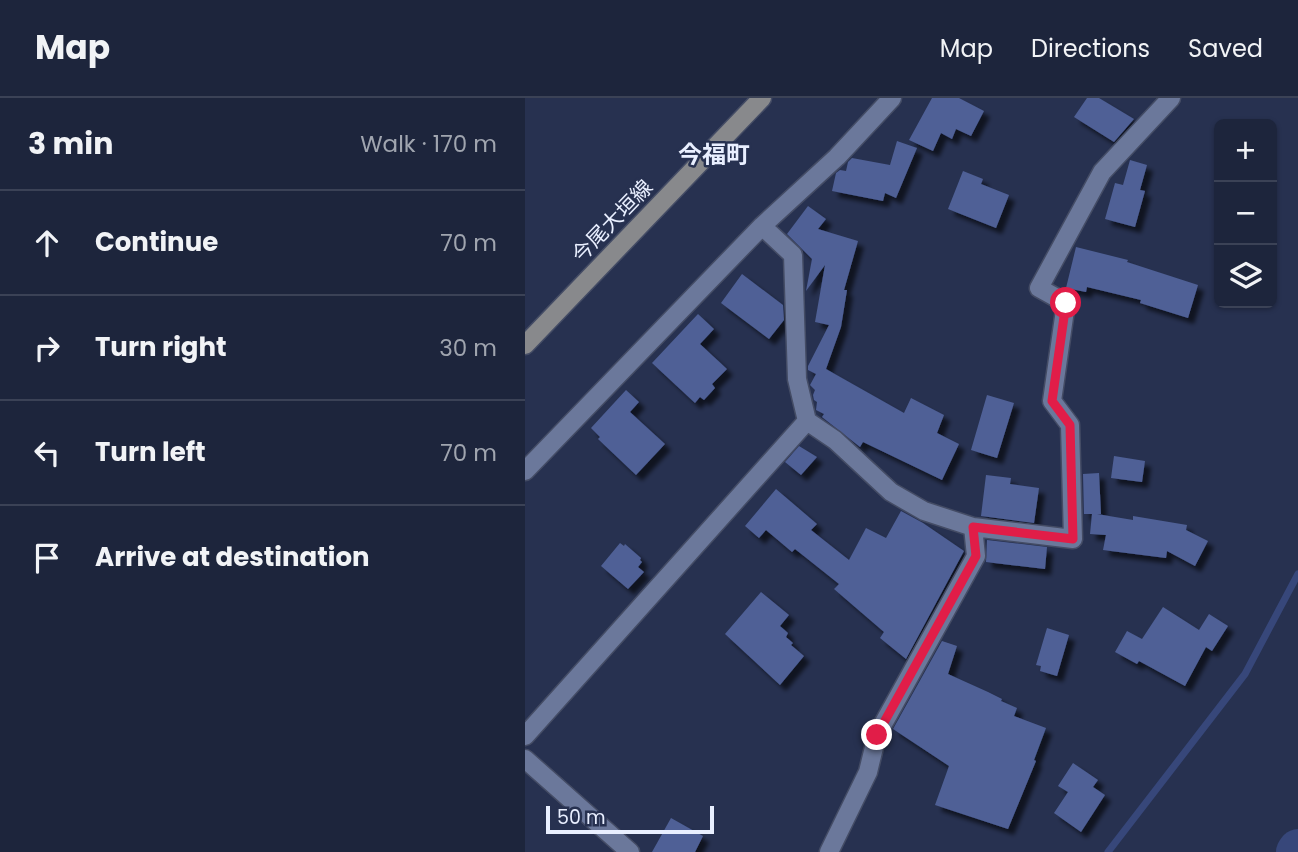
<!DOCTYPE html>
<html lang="en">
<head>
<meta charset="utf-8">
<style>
	body { margin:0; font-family:Poppins,"Noto Sans JP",sans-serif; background:#2a3147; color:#f1f3f6 }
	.controls { position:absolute; right:21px; top:21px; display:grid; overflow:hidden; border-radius:10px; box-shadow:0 2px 5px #0004 }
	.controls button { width:63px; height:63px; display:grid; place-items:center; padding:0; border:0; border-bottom:2px solid #3b4256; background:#1d253c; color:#f1f3f6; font:35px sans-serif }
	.scale { position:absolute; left:21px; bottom:18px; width:168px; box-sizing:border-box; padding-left:7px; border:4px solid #e9efff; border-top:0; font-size:19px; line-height:24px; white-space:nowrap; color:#e9efff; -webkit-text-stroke:5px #273150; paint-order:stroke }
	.stop { position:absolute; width:21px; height:21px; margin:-16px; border:5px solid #e11d48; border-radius:50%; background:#fff }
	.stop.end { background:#e11d48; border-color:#fff; box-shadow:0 2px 7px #0008 }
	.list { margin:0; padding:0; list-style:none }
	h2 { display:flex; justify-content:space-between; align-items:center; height:91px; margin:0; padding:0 28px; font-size:30px }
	h2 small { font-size:23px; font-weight:400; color:#a0a5af }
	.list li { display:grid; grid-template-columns:46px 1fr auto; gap:21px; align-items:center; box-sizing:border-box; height:105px; padding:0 28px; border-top:2px solid #3b4256 }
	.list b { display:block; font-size:26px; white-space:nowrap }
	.list em { font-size:23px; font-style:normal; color:#a0a5af }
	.icon { flex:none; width:38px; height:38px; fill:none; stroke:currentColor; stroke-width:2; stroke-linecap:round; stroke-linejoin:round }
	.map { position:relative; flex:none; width:773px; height:754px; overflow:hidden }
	header { display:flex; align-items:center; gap:42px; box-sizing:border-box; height:98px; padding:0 35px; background:#1d253c; border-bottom:2px solid #3b4256 }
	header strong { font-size:33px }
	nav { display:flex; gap:38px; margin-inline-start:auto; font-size:24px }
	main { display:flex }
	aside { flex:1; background:#1d253c }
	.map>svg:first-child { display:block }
</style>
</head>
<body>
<header>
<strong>Map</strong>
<nav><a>Map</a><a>Directions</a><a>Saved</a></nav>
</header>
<main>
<aside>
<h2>3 min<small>Walk · 170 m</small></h2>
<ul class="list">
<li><svg class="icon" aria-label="ahead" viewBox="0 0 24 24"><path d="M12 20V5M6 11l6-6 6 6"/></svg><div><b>Continue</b></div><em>70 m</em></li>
<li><svg class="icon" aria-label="right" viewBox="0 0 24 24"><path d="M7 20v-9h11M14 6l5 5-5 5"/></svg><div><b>Turn right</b></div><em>30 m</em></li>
<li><svg class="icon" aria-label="left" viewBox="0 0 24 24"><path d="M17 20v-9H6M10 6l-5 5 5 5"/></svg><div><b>Turn left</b></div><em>70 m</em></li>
<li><svg class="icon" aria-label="arrive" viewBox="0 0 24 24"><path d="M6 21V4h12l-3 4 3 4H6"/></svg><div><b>Arrive at destination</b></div></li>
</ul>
</aside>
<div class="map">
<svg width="773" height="754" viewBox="0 0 773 754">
	<defs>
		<filter id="shadow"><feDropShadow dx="6" dy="6" stdDeviation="2" flood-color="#0009"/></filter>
	</defs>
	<rect width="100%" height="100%" fill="#273150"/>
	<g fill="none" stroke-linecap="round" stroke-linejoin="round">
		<!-- stream -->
		<path stroke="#37477a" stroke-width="7" d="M583,754l137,-178 53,-100"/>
		<!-- river -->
		<path stroke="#37477a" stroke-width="40" d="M771,754l2,-3"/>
	</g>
	<!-- building -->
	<path fill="#4f6096" filter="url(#shadow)" d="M407,0h27l25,13 -13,25 -15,-7 -4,10 -11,-6 -8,18 -24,-11z
		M562,0h12l35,21 -20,23 -40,-25z
		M372,43l20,7 -21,50 -11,-5 -2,8 -51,-10 4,-18 4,-3 6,1 2,-9 4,-4 38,7z
		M605,62l17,5 -7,25 5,1 -10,36 -30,-8 10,-36 8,2z
		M438,73l20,8 -2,5 28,11 -13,33 -48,-19z
		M283,108l18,13 -8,10 40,12 -14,49h3l-6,37 -15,42 78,44 7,-15 33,17 -7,18 22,11 -17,36 -79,-38 -3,5 -38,-30 2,-3 -8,-4 1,-8 -3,-2 -1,-5 2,-5 -5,-5 6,-11 -8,-4v-4l21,-41 -14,-3 10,-57 -19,26 6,-32 -25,-25z
		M551,149l52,13 -1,2 71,23 -10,33 -48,-15 1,-3 -54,-13 -1,5 -20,-4z
		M217,176l41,31 1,15 -15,19 -48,-36z
		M173,216l16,15 -14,15 27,25 -15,15 3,4 -11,12 -4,-3 -5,6 -43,-40z
		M101,292l13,12 -9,10 35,32 -29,31 -38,-36 2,-2 -9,-9z
		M462,297l27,8 -17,55 -26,-8z
		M274,348l18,11 -16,18 -16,-13z
		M589,358l31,5 -3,21 -31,-4z
		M574,375l2,41h-4l36,6v-4l54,9 -1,5 22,11 -13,25 -28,-15 -1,7 -63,-8 3,-15 -16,-1 2,-20h-8l-1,-40z
		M461,377l25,3 -1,6 29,4 -5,35 -53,-7z
		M251,391l41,35 -6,6 38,30 17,-32 20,10 15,-27 22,12 41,28 -58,108 -26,-21 4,-6 -50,-43 5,-5 -44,-35 -3,3 -26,-22 -7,8 -14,-12z
		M462,442l60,7 -2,22 -59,-7z
		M95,445l4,3 1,-2 16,14 -1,2 2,2 -4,5 6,5 -16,17 -27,-23z
		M236,494l28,23 -9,11 8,7 -2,4 7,6 -2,2 13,11 -24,29 -55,-51z
		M638,509l36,23 10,-16 19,12 -16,25 -6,-4 -21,39 -46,-25 -2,3 -22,-12 12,-21 15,8z
		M522,530l22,7 -12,41 -17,-5 1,-5 -5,-1z
		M417,543l15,5 -9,28 40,18 14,7 -1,2 16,7 -3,8 32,12 -12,32 2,1 -28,68 -73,-24 14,-39 -56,-37z
		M548,665l25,17 -5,7 12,8 -24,37 -27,-19 14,-21 -10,-6z
		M146,720l32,18 -8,16h-43z"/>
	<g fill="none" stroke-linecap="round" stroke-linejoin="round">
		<!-- street casing -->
		<g stroke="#444c65" stroke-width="21">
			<path id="street" d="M237,128l31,29 4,124 10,42 28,19 56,52 33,19 49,16 100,12 -3,-114 -18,-24 14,-98 -27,-15 63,-116 69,-74
				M0,373l237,-245 75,-69 55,-59
				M0,638l282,-315
				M0,661l105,93
				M304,754l39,-80 9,-37 99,-179 -3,-29"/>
		</g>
		<!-- secondary casing -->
		<g stroke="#444c65" stroke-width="21">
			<path id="secondary" d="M0,247l237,-247"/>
		</g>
		<!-- street -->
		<use href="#street" stroke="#6b789b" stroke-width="18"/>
		<!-- secondary -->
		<use href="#secondary" stroke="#88898c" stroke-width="18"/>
	</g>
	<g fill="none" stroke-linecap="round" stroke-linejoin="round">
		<!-- route -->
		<path stroke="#e11d48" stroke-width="9" d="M352,637l99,-179 -3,-29 100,12 -3,-114 -18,-24 14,-98"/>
	</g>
	<g text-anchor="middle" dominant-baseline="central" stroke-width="5" stroke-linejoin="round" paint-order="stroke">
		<!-- street labels -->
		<g font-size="21" fill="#e9efff" stroke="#273150">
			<text transform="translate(87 123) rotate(-46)">今尾大垣線</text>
		</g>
		<!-- quarter labels -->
		<g font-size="24" font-weight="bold" fill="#e9efff" stroke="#273150">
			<text x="189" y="56">今福町</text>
		</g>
	</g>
</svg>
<div class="controls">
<button>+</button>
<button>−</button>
<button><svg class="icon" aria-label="layers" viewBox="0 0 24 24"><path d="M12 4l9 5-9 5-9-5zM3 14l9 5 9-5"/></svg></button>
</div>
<div class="scale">50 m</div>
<div class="stop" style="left:541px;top:205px"></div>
<div class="stop end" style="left:352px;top:637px"></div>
</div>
</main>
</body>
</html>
